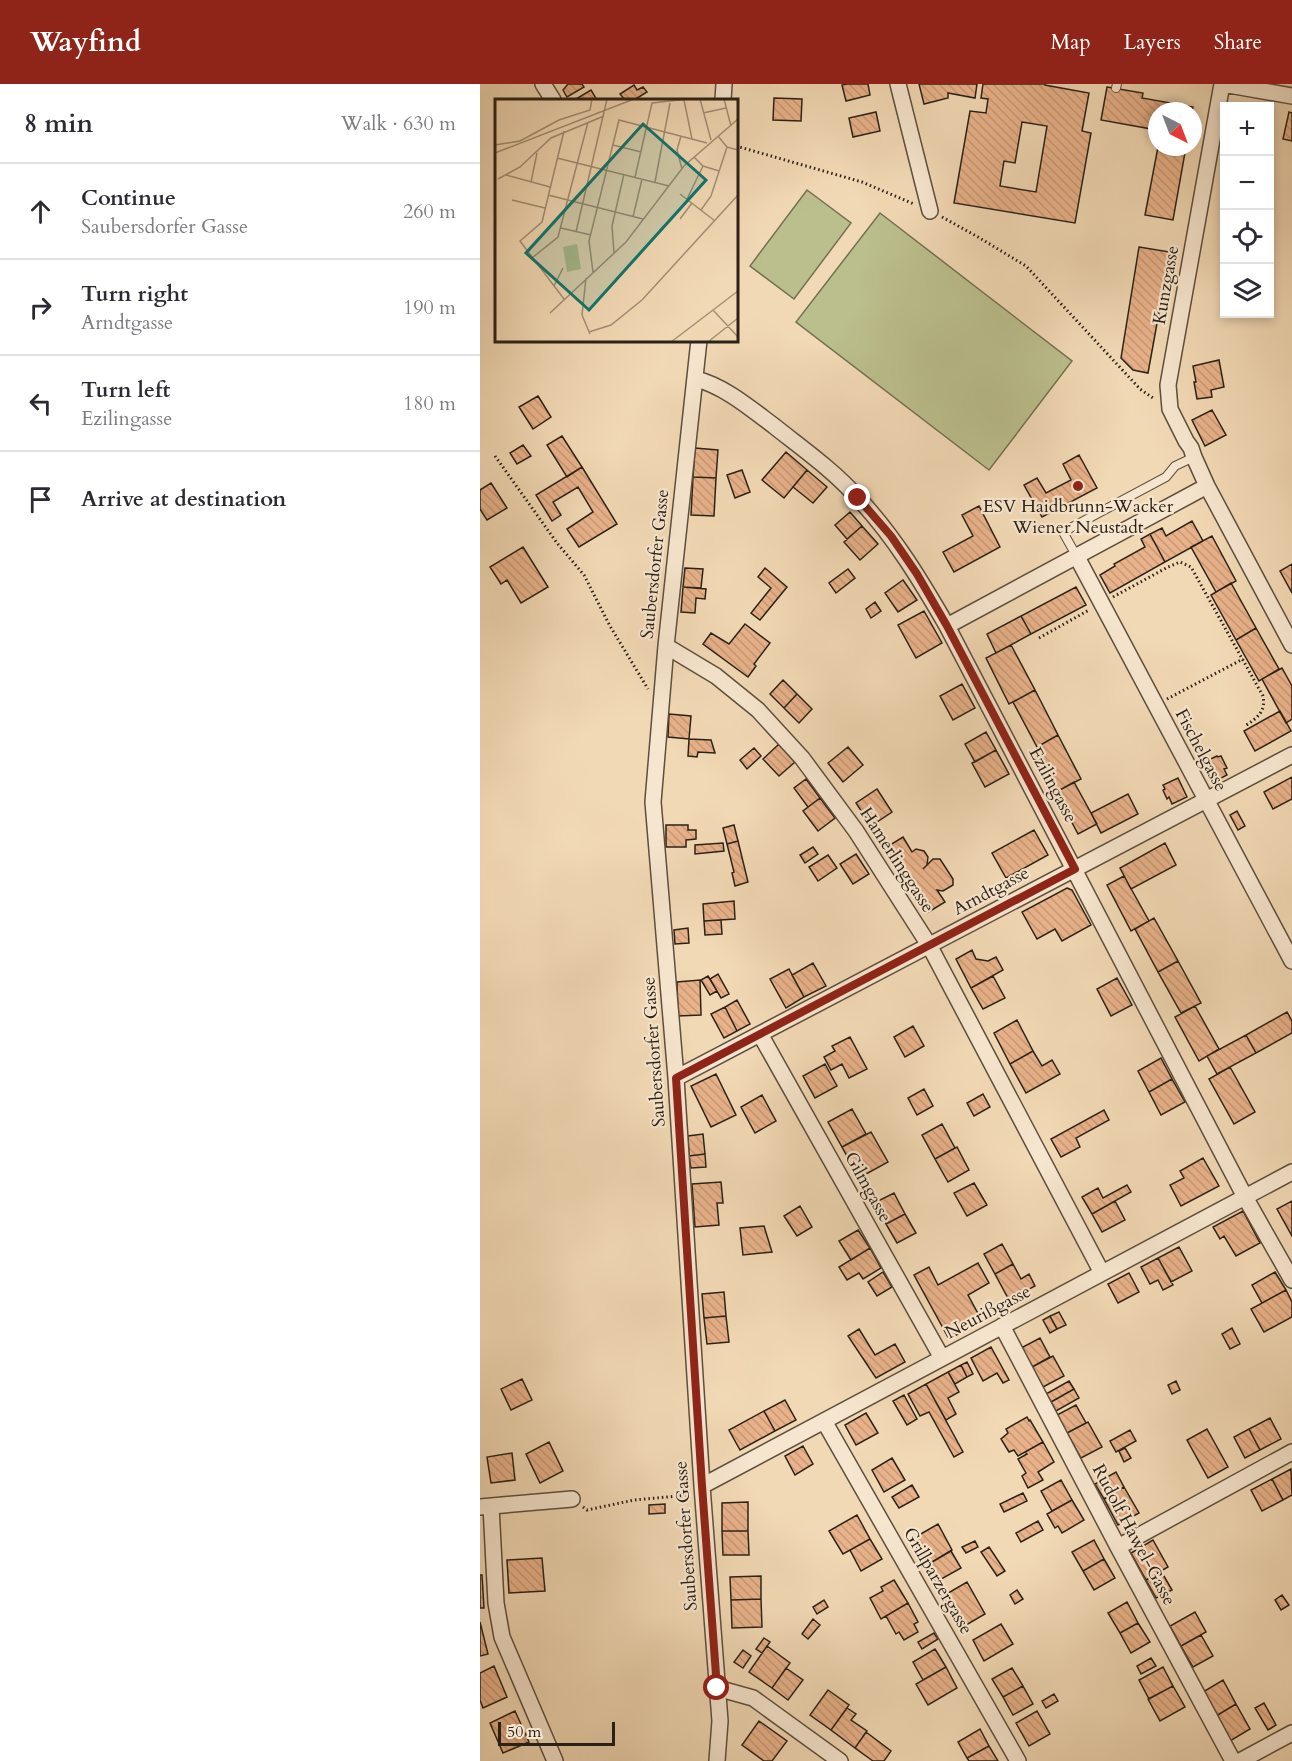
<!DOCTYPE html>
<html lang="en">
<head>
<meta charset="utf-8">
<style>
	body { margin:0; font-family:Cardo,serif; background:#f7f7f7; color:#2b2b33 }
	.controls { position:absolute; right:18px; top:18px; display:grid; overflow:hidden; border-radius:0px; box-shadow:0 3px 9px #0003 }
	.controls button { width:54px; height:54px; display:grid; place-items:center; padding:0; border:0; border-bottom:2px solid #e1e1e2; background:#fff; color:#2b2b33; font:30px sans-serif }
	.compass { position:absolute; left:668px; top:18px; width:54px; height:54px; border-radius:50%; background:#fff; box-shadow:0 3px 9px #0003; rotate:138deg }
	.scale { position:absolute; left:18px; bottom:15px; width:117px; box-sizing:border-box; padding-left:6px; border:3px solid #2b2117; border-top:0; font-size:16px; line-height:21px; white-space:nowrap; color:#2b2117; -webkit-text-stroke:4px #f7e6cf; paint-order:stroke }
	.stop { position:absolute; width:18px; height:18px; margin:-14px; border:4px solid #8f2418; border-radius:50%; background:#fff }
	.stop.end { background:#8f2418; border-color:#fff; box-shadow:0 2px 6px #0008 }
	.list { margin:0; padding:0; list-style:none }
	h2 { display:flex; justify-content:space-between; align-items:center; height:78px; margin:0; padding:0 24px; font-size:26px }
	h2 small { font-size:20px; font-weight:400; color:#7c7c81 }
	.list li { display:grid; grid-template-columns:39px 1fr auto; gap:18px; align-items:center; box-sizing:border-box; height:96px; padding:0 24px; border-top:2px solid #e1e1e2 }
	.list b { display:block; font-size:22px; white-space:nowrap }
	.list p { margin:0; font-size:20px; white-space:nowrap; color:#7c7c81 }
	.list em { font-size:20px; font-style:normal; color:#7c7c81 }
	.icon { flex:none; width:33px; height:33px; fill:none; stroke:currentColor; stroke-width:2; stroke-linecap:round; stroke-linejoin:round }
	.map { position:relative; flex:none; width:812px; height:1677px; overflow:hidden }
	header { display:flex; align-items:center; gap:36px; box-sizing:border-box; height:84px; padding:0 30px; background:#8f2418; color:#fff }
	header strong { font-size:28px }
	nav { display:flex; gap:33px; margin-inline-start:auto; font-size:21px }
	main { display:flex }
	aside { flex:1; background:#fff }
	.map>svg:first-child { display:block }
</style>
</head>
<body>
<header>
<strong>Wayfind</strong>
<nav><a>Map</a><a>Layers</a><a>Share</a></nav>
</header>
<main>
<aside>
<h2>8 min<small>Walk · 630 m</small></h2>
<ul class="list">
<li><svg class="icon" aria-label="ahead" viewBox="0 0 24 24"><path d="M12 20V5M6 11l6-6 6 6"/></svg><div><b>Continue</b><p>Saubersdorfer Gasse</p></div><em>260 m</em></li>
<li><svg class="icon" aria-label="right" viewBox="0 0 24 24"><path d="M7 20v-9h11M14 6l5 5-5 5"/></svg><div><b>Turn right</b><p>Arndtgasse</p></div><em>190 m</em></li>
<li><svg class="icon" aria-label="left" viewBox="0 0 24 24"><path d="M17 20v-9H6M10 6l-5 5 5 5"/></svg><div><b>Turn left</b><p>Ezilingasse</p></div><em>180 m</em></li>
<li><svg class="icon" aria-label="arrive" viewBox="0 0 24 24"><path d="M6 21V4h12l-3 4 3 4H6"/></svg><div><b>Arrive at destination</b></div></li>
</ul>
</aside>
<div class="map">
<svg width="812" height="1677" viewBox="0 0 812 1677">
	<defs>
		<pattern id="building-back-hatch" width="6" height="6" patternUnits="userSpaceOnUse" patternTransform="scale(1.5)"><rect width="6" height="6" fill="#e9b28a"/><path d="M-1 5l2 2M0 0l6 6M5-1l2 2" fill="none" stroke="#c89976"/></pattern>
	</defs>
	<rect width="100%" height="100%" fill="#f2d9b5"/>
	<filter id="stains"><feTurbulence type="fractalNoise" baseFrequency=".00333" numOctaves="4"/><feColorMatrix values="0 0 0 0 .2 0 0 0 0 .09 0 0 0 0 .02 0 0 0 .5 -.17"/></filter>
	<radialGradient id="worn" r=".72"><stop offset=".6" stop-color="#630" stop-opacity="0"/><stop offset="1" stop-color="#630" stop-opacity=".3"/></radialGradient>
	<!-- pitch -->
	<path fill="#bbbf8d" stroke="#737052" stroke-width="1.5" d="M327,106l44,33 -57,76 -44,-33z
		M400,129l192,148 -83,109 -193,-148z"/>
	<!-- building -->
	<path fill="url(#building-back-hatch)" stroke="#2b2117" stroke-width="1.5" fill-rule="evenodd" d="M88,0h14l2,3 -17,10 -4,-7z
		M367,0h21l2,11 -24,6 -4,-16z
		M439,0h58l-2,14 -27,-5v5l-24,6z
		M503,0h62v1l44,8 -7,38 9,2 -16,90 -121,-20 16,-92 16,2 2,-14 -7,-1zM542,38l25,4 -11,66 -36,-6 4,-25 11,2z
		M154,1l3,5 6,-3 4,5 -13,8h-9l-5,-6z
		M627,3l36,6 -1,5 51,9 -1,4h-35v19l-56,-10z
		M111,6l6,10h-20l-1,-1z
		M294,14l28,1 -1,22 -28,-1z
		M396,28l4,19 -27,6 -4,-19z
		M809,28l3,1v28l-9,-2z
		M678,63h28l-13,73 -28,-5z
		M659,163l31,5 -22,121 -15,-3 -12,-12z
		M739,276l5,27 -13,3 1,7 -15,2 -3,-17h2l-3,-16z
		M58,312l13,21 -18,12 -14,-22z
		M732,326l14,25 -21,11 -13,-26z
		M82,352l20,31 -15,10 -20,-32z
		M43,361l8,11 -14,8 -7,-11z
		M215,364l23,2 -2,28 -23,-1z
		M306,368l21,18 -23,28 -22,-18z
		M599,371l18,33 -55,29 -18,-32 13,-7 9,15 25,-13 -8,-16z
		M102,383l35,57 -38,23 -12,-18 26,-17 -15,-25 -25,15 8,13 -9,6 -16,-26z
		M262,386l8,22 -15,6 -8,-23z
		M327,386l20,17 -14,16 -20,-16z
		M213,393l23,1 -2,38 -23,-1z
		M11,399l16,25 -20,12 -7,-11v-19z
		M499,422l21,41 -46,25 -11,-20 30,-16 -11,-21z
		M370,428l12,14 -15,13 -12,-14z
		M712,437l11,20 -38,21 -15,-28 12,-6 4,8z
		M382,442l16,18 -18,16 -16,-18z
		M670,450l15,28 -55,31 -10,-18 15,-9 -1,-2 31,-17 -4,-8z
		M732,452l24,45 -20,11 -25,-45z
		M43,463l25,40 -27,16 -14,-23 -6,4 -11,-17z
		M812,480v29l-12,-22z
		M205,484l18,1 -2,19 -18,-1z
		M285,484l22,19 -27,33 -9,-7 20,-25 -13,-11z
		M368,485l7,9 -19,15 -7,-10z
		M423,496l14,20 -19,12 -13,-19z
		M751,499l25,45 -20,12 -25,-45z
		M203,503l23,2 -1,10 -9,-1 -1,15 -14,-1z
		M596,503l10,18 -55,29 -10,-18z
		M395,518l6,9 -10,7 -5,-9z
		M444,527l18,32 -26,15 -18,-33z
		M541,532l10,18 -35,19 -9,-19z
		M265,540l25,19 -16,21 2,2 -8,11 -45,-33 8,-11 18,11z
		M776,544l23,41 -20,12 -23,-41z
		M531,561l24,45 -26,14 -23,-46z
		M802,584l10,18v33l-6,4 -24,-44z
		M303,596l14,14 -13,14 -14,-14z
		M482,600l13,24 -22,12 -13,-24z
		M555,606l23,45 -21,12 -24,-45z
		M317,610l15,15 -13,14 -15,-15z
		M800,627l11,20 -36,20 -11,-20z
		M189,630l22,2 -2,23 -21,-2z
		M506,648l10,18 -21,12 -10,-18z
		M578,651l23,44 -25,13 -7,-13 4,-2 -16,-30z
		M209,655l22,1 4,13 -17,-1 -1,5 -9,-1z
		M299,660l16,18 -16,14 -16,-17z
		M368,663l15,18 -20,17 -15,-19z
		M274,664l7,8 -14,13 -7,-9z
		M516,666l13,24 -24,13 -13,-24z
		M737,672l1,1 3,-1 6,12 -3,1 3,6 -15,8 -10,-20z
		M812,693v22l-19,10 -9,-17z
		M698,694l9,19 -15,7 -3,-7 -2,2 -4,-9 2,-1 -2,-4z
		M326,695l14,19 -12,9 -14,-19z
		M594,698l23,42 -19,10 -22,-42z
		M397,705l15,23 -21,14 -15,-23z
		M648,710l10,20 -37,19 -10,-20z
		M340,714l15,20 -17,13 -15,-20z
		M757,727l8,15 -7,4 -8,-15z
		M186,741h22v5h8v9l-10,1v7h-20z
		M254,741l4,16 -11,3 -4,-16z
		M554,746l14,25 -42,23 -14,-25z
		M423,753l9,15 4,-3 8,2 4,6 -1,8 -4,4 10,-10h7l13,20v6l-10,6 -6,-1 8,12 -18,11 -42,-65z
		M258,757l10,41 -13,4 -3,-13 2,-1 -7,-28z
		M243,759l1,8 -29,3v-9z
		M685,759l11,22 -45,24 -11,-21z
		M333,763l5,7 -13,9 -5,-8z
		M376,770l13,20 -16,10 -13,-20z
		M348,771l9,13 -19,13 -9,-14z
		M644,792l25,45 -18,10 -24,-46z
		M587,804l5,2 19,35 -29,16 -7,-12 -18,10 -15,-27z
		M254,817l1,18 -31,2 -1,-17z
		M674,834l24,43 -20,11 -23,-43z
		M241,836l1,14 -17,1 -1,-14z
		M208,844l1,15 -14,1 -1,-14z
		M492,866l4,9 12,2 8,-4 7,13 -32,18 -15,-29z
		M698,877l23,42 -20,10 -23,-41z
		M333,879l13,23 -22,11 -12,-22z
		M309,885l15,28 -18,11 -16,-29z
		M238,890l11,20 -8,4 -11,-19z
		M228,892l9,15 -7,4 -9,-15z
		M513,892l12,22 -22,11 -12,-21z
		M637,894l15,27 -21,11 -14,-27z
		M220,896l1,35 -23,1 -1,-34z
		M257,916l13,24 -13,7 -12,-24z
		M715,922l24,43 -20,12 -24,-44z
		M245,923l12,24 -13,7 -13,-24z
		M807,928l5,9v12l-36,20 -10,-18z
		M537,936l16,31 -23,13 -16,-31z
		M433,942l11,20 -19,11 -11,-20z
		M766,951l10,18 -39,21 -10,-18z
		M370,953l17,32 -18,9 -7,-14 -11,6 -7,-13 11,-6 -3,-5z
		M553,967l9,15 10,-6 8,14 -34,19 -16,-29z
		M681,974l11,21 -23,13 -11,-21z
		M345,980l12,22 -22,12 -12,-22z
		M750,983l25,45 -21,12 -25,-45z
		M236,990l20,41 -25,12 -20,-41z
		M692,995l13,23 -24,13 -12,-23z
		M444,1005l9,17 -16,9 -9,-17z
		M503,1010l7,13 -16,9 -7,-13z
		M282,1011l14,26 -21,12 -14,-26z
		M372,1025l14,25 -24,13 -14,-25z
		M624,1026l5,10 -33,18 4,9 -19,10 -10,-18z
		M462,1040l13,24 -20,11 -13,-24z
		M391,1048l17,30 -29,16 -17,-31z
		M223,1050l2,20 -16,2 -1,-20z
		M477,1063l12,23 -21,12 -13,-23z
		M225,1070l1,13 -15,1 -2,-12z
		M723,1074l16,28 -38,20 -11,-21 14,-7 -4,-7z
		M241,1098l2,21h-6l2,22 -24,2 -3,-43z
		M494,1099l13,22 -20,11 -13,-23z
		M647,1101l4,7 -39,22 -10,-17 16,-9 5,10z
		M414,1109l11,21 -19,10 -12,-21z
		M635,1117l10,19 -23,12 -10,-18z
		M812,1117v35l-15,-27z
		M320,1122l12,21 -15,9 -13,-20z
		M763,1127l17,32 -24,13 -12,-20 -4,3 -7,-12z
		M425,1130l11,19 -19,10 -11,-19z
		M284,1142l8,26 -29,3 -3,-27z
		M378,1146l12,18 -19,12 -12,-19z
		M522,1160l11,20 -18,10 -11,-20z
		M699,1163l13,24 -21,11 -13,-24z
		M390,1164l11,20 -18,11 -4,-6 -12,7 -8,-13z
		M678,1174l15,27 -10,5 -5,-10 -8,4 -9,-17z
		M498,1179l11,20 -21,12 14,26 -33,18 -35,-64 15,-8 9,18z
		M533,1180l8,15 8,-5 6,12 -26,14 -14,-26z
		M403,1188l9,15 -15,9 -9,-14z
		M795,1188l11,18 -24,13 -10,-18z
		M649,1189l10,19 -21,11 -10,-19z
		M806,1206l6,12v15l-28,15 -13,-23z
		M244,1208l2,24 -22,2 -2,-24z
		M579,1228l7,13 -9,4 -7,-13z
		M246,1232l3,26 -22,2 -3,-26z
		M570,1232l7,13 -7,4 -7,-13z
		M752,1244l8,16 -10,5 -8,-15z
		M379,1245l16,26 20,-11 10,18 -29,16 -28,-42z
		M560,1254l10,19 -18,10 -11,-19z
		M511,1263l18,33 -6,3 -6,-10 -14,8 -12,-23z
		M573,1272l11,20 -21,11 -11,-20z
		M487,1278l6,12 -6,3 -6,-12z
		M481,1281l6,12 -12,7 -7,-12z
		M468,1288l11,20 -11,6 8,16 -10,6 -20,-36z
		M42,1295l10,21 -21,10 -10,-21z
		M589,1297l5,8 -23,13 -5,-8z
		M696,1297l4,9 -8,4 -4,-9z
		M446,1300l37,68 -9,5 -25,-45 -9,4 -12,-22z
		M594,1305l5,9 -23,13 -5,-9z
		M424,1311l13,24 -10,6 -14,-24z
		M305,1316l11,20 -21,11 -11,-20z
		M596,1321l10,18 -19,10 -10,-18z
		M284,1327l11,20 -35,19 -11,-20z
		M386,1329l12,20 -22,12 -11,-20z
		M547,1333l2,4 1,-1 13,22 -25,14 -4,-6 -5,2 -8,-13 7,-6 -2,-4z
		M790,1334l11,21 -21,11 -11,-21z
		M608,1338l14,25 -21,11 -14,-25z
		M727,1345l21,38 -20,11 -21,-38z
		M769,1345l11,21 -15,8 -11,-21z
		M650,1346l6,11 -20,11 -6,-11z
		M69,1358l14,29 -23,12 -14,-29z
		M563,1358l11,20 -16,10 5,8 -15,8 -6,-12 4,-3 -8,-14 9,-5 -2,-2z
		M323,1362l10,18 -18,11 -10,-19z
		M645,1364l6,10 -7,4 -5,-11z
		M32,1369l3,27 -24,3 -4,-26z
		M412,1374l13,22 -21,12 -12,-22z
		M811,1385l1,26 -9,5 -11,-21z
		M636,1388l8,15 -20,12 -9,-15z
		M792,1395l11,21 -21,11 -11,-21z
		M581,1396l11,20 -20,11 -11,-20z
		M432,1401l7,12 -20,11 -7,-11z
		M644,1403l15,26 -21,12 -14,-26z
		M543,1409l4,8 -23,11 -4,-8z
		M592,1416l12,20 -22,13 -4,-7 -3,2 -8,-14z
		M268,1418v29h-26v-28z
		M185,1420v9l-16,1v-9z
		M377,1431l13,24 -27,15 -14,-23z
		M558,1437l5,9 -22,12 -5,-9z
		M458,1440l14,26 -25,15 -15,-26z
		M242,1447h26l1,24h-26z
		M390,1455l12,20 -21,12 -11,-21z
		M614,1456l10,19 -21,12 -11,-19z
		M673,1456l15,27 -22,13 -15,-27z
		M495,1457l3,6 -12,6 -4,-6z
		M509,1463l16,24 -8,5 -16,-24z
		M471,1467l10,17 -25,14 -9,-17z
		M62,1474l3,33 -36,2 -2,-33z
		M624,1475l11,19 -21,12 -11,-19z
		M681,1487l11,19 -16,8 -10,-18z
		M0,1491h2l2,33h-4z
		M281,1492v23l-30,1 -1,-23z
		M414,1496l14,23 -27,16 -11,-21 13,-7 -2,-4z
		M487,1498l18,32 -24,14 -18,-32z
		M537,1506l6,9 -8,5 -5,-9z
		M802,1511l7,10 -8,5 -6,-10z
		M281,1515l1,28 -30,1 -1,-28z
		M344,1516l4,7 -11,7 -4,-7z
		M647,1518l11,21 -18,10 -12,-20z
		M428,1519l10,19 -4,2 4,8 -14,8 -5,-8 -3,2 -10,-18z
		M715,1528l11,20 -25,14 -11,-20z
		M333,1535l7,6 -12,14 -6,-5z
		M0,1538l8,32 -8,2z
		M658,1539l12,19 -19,11 -11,-20z
		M521,1540l12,20 -29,17 -11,-21z
		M454,1549l4,6 -16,10 -4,-7z
		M721,1551l12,21 -20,11 -12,-21z
		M284,1554l6,4 -8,11 -6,-4z
		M287,1562l23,17 -18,25 -23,-16z
		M455,1565l11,18 -23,13 -10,-18z
		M263,1566l8,6 -8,12 -9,-6z
		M671,1574l5,8 -15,8 -4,-8z
		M14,1582l13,31 -24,11 -3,-8v-27z
		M466,1583l11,21 -29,17 -12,-21z
		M683,1583l10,19 -24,13 -10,-19z
		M306,1584l17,12 -15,20 -16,-12z
		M532,1584l11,18 -20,11 -11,-18z
		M743,1596l13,24 -20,12 -13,-24z
		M543,1602l10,18 -20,11 -10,-18z
		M693,1602l12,21 -25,14 -12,-22z
		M348,1606l21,15 -18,25 -21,-15z
		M574,1610l4,7 -12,7 -4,-7z
		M784,1619l12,22 -8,5 -13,-22z
		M756,1620l14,25 -20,12 -14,-25z
		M367,1624l9,6 -5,6 16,11 -12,17 -24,-18z
		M35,1627l14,31 -26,11 -13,-30z
		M557,1627l13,23 -21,12 -13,-23z
		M279,1637l28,20 -15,20h-8l-22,-16z
		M500,1645l9,17 -22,12 -9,-16z
		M386,1648l25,19 -7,10h-11l-18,-13z
		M509,1662l9,15h-29l-2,-3z"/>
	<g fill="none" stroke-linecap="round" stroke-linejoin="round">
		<!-- lane casing -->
		<g stroke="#5d4f3e" stroke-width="10">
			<path id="lane" d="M636,4l1,-4
				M597,473l-14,-25 103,-55 9,-11 19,-9"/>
		</g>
		<!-- street casing -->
		<g stroke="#5d4f3e" stroke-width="18">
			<path id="street" d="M63,0l10,16
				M418,0l32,127
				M742,0l-54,301 2,24 16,32 5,7 3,9 13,29 85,159
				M743,0l69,12
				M243,16l1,-16
				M219,256l-33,306 -13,156 23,276 26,408 18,235 -3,40
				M216,295c28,7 54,29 78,47 29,23 59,44 84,72 36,38 63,83 89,128l298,571 47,83
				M597,473l215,404
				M467,542l260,-140
				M186,562l50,30 42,34 44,48 54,73 73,114 173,328
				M280,950l182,324
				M196,994l616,-323
				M522,1242l116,221 115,214
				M344,1337l194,340
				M222,1402l590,-314
				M11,1422l5,97 6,34 53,124
				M0,1423l92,-8
				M638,1463l174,-95
				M237,1604l36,10 87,63
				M760,1677l52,-28"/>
		</g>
		<!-- path -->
		<path stroke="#2b2117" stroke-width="3" stroke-dasharray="1.5 3" stroke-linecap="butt" d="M256,62l126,36 52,22
			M462,133l36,20 48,29 114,123 13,9
			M15,372l62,87 27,32 26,51 38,63
			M633,513l55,-30 12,-5 11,5 72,129c3,16 -6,22 -18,30
			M559,554l50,-28
			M687,615l76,-40
			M103,1423l4,3 47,-10 55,-5"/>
		<!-- lane -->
		<use href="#lane" stroke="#f7e6cf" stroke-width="8"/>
		<!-- street -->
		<use href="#street" stroke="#f7e6cf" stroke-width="15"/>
	</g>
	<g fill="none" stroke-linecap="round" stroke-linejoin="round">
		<!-- route -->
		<path stroke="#8f2418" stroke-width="8" d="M237,1604l-15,-202 -26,-408 399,-209 -128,-243 -30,-52 -26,-38 -33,-38"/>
	</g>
	<!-- markers -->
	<circle fill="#8f2418" stroke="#f7e6cf" stroke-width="2" cx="598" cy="402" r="6"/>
	<g text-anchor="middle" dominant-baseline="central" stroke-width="4.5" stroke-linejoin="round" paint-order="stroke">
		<!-- street labels -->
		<g font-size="18" fill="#2b2117" stroke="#f7e6cf">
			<text transform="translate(686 201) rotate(-80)">Kunzgasse</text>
			<text transform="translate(175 480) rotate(-84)">Saubersdorfer Gasse</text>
			<text transform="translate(721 666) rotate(62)">Fischelgasse</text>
			<text transform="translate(573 701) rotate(62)">Ezilingasse</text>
			<text transform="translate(417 776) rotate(57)">Hamerlinggasse</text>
			<text transform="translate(511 807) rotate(-28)">Arndtgasse</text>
			<text transform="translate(174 968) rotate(-94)">Saubersdorfer Gasse</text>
			<text transform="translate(388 1103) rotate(61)">Gilmgasse</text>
			<text transform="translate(508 1228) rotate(-28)">Neurißgasse</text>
			<text transform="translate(654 1451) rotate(62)">Rudolf Hawel-Gasse</text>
			<text transform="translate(206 1452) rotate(-94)">Saubersdorfer Gasse</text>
			<text transform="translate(458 1497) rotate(60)">Grillparzergasse</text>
		</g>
		<!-- poi labels -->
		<g font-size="18" fill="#2b2117" stroke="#f7e6cf">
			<text x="598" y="422">ESV Haidbrunn-Wacker<tspan x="598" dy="21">Wiener Neustadt</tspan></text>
		</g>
	</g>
	<!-- overview -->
	<g transform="translate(15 15)">
		<rect width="243" height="243" fill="#f2d9b5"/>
		<path d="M82,145l4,25 -14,3 -4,-25z" fill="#bbbf8d"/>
		<path fill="none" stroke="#a28f76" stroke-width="1.5" d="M205,0l11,41M229,0l7,27M189,1l8,39M208,14l23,-5M186,37l-4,14 5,19M223,37l9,11 11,3M0,46l25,-4 39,-21 31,-10 2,-11M118,46l28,7M0,54l139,-54M199,58l9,9 16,5M62,59l112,28M11,76l44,12M140,78l17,-74 36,-4M3,80l22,-12 31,-29 53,-22M36,83l6,-29M160,83l15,-79M185,95l35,27M53,96l95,24M192,100l16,-33M17,101l33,8M206,111l10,-14 16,-49M138,118l9,-38M185,120l12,-16M66,129l30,7M81,133l31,-133M119,154l-2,-27 12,-52M37,159l26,-21 30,-115M98,173l-4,-31 30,-121 88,23M91,179l-4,37 8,19M59,187l9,-18M69,200l-44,-58 22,-19 22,-91M218,211l25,27M55,214l76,-71 58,-76 54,-47M94,233l22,-7 31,-25 96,-105M176,243l67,-51M213,243l30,-24"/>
		<path fill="#0f766e" fill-opacity="0.15" stroke="#0f766e" stroke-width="3" d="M148,25l63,56 -117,130 -63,-57z"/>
		<rect width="243" height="243" fill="none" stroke="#2b2117" stroke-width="3"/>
	</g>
	<rect width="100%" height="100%" filter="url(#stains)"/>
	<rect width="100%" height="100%" fill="url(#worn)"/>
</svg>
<div class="controls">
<button>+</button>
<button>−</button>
<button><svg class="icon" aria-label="locate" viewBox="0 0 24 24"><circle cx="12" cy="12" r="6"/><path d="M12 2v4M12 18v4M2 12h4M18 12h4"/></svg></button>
<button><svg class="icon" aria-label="layers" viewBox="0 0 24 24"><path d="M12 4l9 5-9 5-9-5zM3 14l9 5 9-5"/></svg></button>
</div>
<svg class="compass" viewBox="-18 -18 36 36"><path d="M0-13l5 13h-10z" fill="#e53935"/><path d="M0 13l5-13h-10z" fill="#7c7c81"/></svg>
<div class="scale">50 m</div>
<div class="stop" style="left:237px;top:1604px"></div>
<div class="stop end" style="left:378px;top:414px"></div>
</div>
</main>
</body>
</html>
